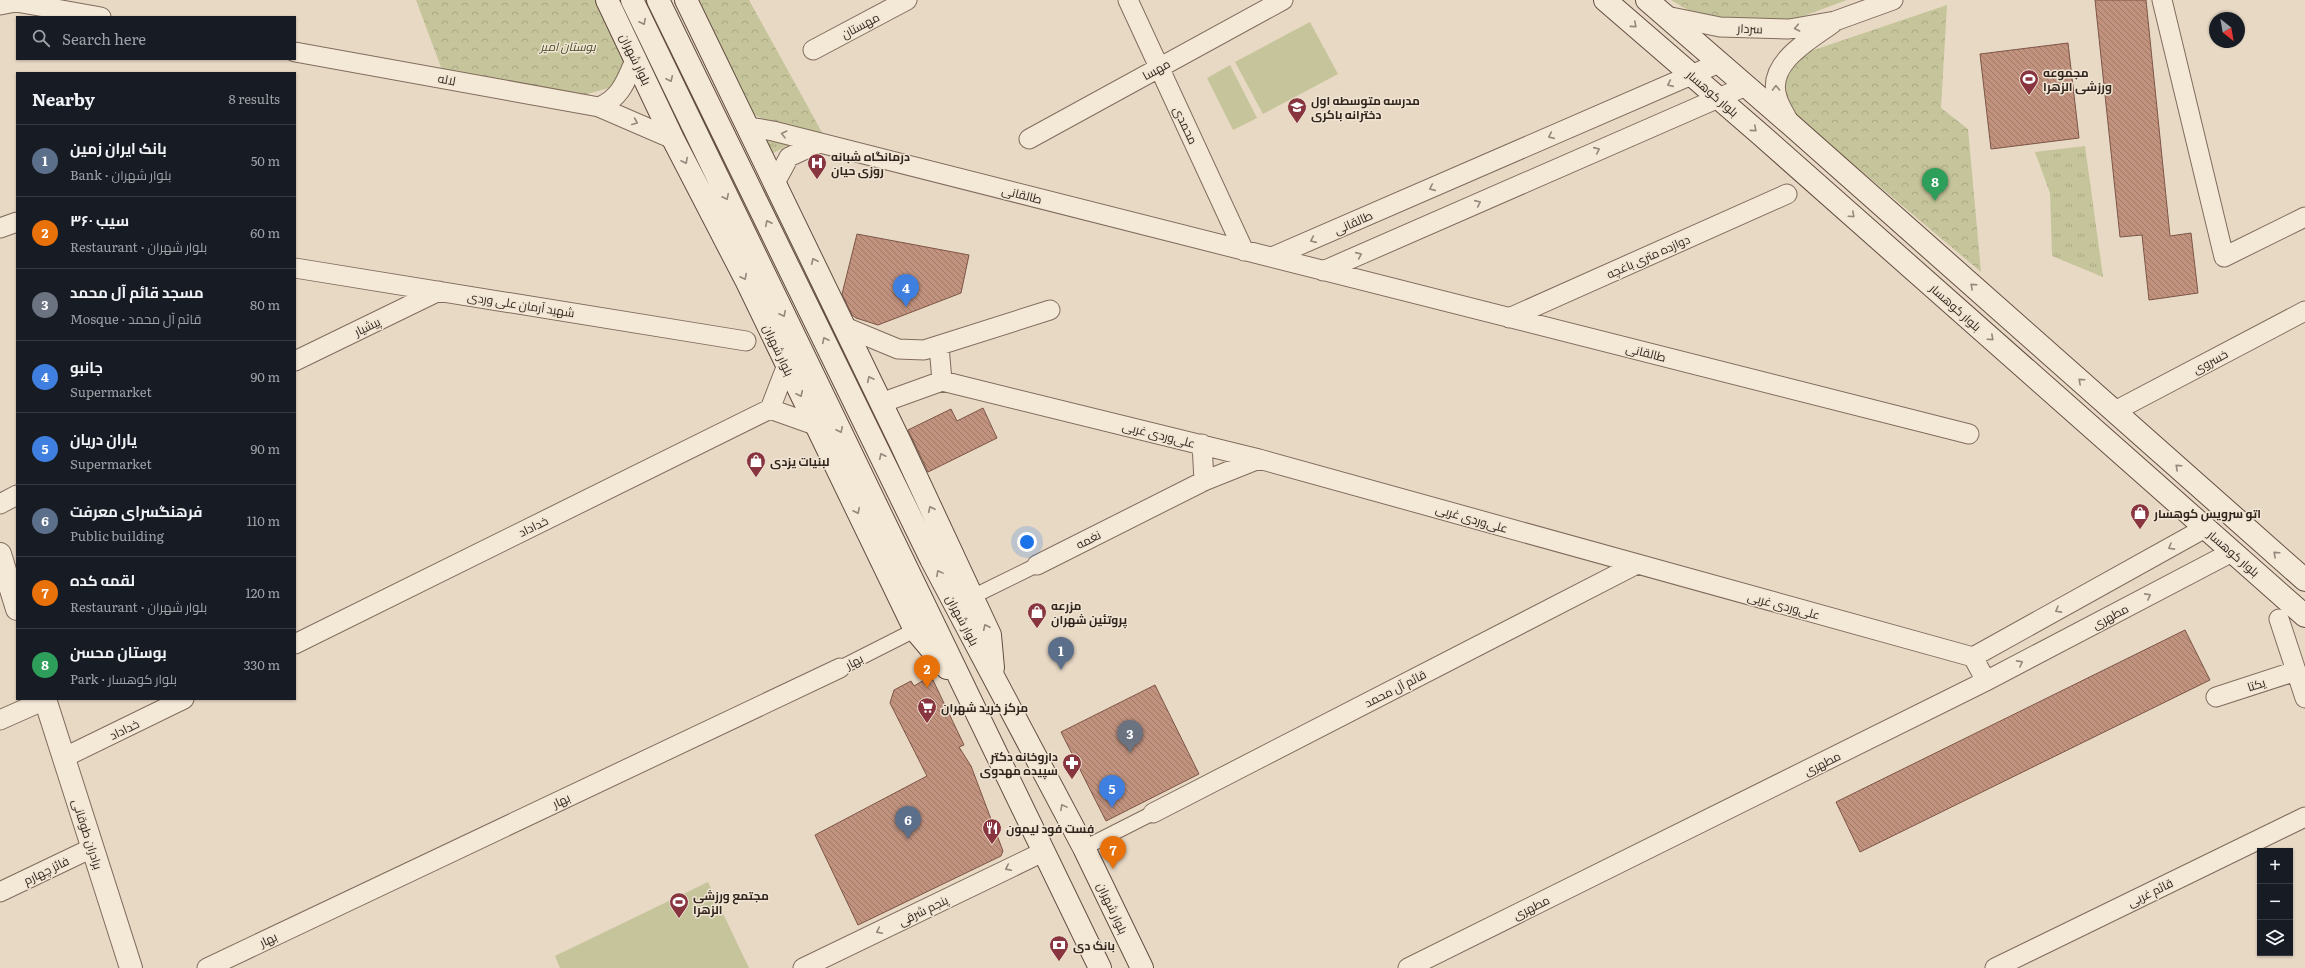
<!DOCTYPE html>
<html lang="en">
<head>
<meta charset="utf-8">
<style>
	body { margin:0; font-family:Literata,Cairo,serif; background:#242831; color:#f1f3f6 }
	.controls { position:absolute; right:12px; bottom:12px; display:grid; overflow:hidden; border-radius:0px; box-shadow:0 1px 3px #0004 }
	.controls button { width:36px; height:36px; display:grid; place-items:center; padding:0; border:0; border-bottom:1px solid #363941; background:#171b24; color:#f1f3f6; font:20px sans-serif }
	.compass { position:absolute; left:2209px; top:12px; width:36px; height:36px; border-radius:50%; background:#171b24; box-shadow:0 1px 3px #0004; rotate:149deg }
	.you { position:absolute; left:1027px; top:542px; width:14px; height:14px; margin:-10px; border:3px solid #fff; border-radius:50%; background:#1a73e8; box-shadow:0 0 0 6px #1a73e833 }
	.badge { display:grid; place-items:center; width:26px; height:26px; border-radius:50%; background:#db2777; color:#fff; font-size:13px; font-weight:700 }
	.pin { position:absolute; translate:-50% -33px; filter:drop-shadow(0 1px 2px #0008) }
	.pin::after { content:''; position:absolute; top:21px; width:14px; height:12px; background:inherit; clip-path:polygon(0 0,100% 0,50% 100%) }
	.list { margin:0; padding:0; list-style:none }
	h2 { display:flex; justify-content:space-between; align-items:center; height:52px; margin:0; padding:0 16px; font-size:17px }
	h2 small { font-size:13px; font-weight:400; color:#9ea1a6 }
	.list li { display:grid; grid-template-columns:26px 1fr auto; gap:12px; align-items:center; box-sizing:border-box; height:72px; padding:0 16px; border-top:1px solid #363941 }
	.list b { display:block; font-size:15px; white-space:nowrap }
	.list p { margin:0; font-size:13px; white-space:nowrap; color:#9ea1a6 }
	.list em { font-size:13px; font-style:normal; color:#9ea1a6 }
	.icon { flex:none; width:22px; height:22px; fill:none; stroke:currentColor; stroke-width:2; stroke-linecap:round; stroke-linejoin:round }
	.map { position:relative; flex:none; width:2305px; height:968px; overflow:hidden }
	.search { position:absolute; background:#171b24; box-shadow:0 1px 3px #0004; left:16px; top:16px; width:280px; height:44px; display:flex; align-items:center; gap:10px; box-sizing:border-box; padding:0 14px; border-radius:0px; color:#9ea1a6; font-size:15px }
	.panel { position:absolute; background:#171b24; box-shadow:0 1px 3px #0004; left:16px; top:72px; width:280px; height:628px; border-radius:0px }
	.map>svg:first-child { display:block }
</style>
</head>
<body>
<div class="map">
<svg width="2305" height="968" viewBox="0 0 2305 968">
	<defs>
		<pattern id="grass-tufts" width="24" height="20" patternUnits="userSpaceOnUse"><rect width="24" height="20" fill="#c5c49a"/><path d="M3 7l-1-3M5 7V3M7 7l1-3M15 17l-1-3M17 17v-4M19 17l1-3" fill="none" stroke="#aaa884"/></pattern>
		<pattern id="park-crowns" width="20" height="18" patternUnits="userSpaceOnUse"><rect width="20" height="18" fill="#c5c49a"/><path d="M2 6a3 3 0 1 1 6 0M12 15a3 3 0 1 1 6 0" fill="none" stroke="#aaa884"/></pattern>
		<pattern id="building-back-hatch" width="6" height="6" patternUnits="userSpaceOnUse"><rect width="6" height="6" fill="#c1937f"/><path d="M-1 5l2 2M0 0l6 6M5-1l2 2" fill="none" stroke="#9d7867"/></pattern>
	</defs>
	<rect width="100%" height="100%" fill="#e8d9c5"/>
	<!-- grass -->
	<path fill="url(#grass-tufts)" d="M767,136l29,10h-10l-14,8 -6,-13z
		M2085,146l18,131 -51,-21 -2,-63 -15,-41z"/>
	<!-- park -->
	<path fill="url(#park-crowns)" d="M416,0h183l22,46 4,22 -13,19 -28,8 -142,-25z
		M693,0h56l75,136 -53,-12 -21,-12z
		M1671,0h176l-57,21 -90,-4z
		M1947,5l-6,103 27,21 13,143 -192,-162 -8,-28 21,-28z"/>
	<!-- garden -->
	<path fill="#c5c49a" d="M1310,22l28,52 -75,40 -28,-52z
		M1230,65l27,53 -24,12 -26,-52z
		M708,882l41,86h-189l-5,-12z"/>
	<!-- building -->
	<path fill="url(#building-back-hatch)" stroke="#7d5546" d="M2095,0h51l24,236 21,-3 7,60 -49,7 -7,-65 -22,2z
		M2068,43l11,95 -88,11 -11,-95z
		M857,234l112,21 -8,38 -83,32 -22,-7 -4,-3 -10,-21z
		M983,408l14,30 -69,34 -20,-42 43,-21 6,12z
		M2185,630l25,50 -350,172 -24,-50z
		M931,676l33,69 -5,2 12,19 32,85 -2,5 -143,69 -43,-90 112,-59 -37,-73 4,-13 17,-9 3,5z
		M1155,685l44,89 -93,47 -45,-89z"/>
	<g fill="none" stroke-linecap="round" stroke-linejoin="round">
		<!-- pedestrian casing -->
		<g stroke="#816c5d" stroke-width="16">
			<path id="pedestrian" d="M972,597l65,-32
				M840,668l75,-38
				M1084,848l69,-35"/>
		</g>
		<!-- minor casing -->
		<g stroke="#816c5d" stroke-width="21">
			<path id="minor" d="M1128,0l116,251
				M2162,0l62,257 81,-40
				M0,5l16,-3 85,15
				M1666,16l54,11 69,2 46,-8 58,-21
				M813,50l94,-50
				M295,52l304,55 74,32
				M599,107c23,-10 27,-27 37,-49
				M1789,122c-4,-8 -10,-17 -12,-25 -11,-34 34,-58 56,-74
				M749,127l24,4 1196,303
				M1029,139l254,-139
				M776,181l13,-24 30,-14
				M0,228l17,-6
				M1272,257l447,-194
				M295,268l451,73
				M1323,271l423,-185
				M1509,318l278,-124
				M845,327l53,22 26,1 126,-40
				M939,346l3,35
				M295,361l144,-70
				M787,365l-17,44 45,16
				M881,403l61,-22 317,78 714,198 13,24
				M2115,411l190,-100
				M1202,444l2,37
				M0,504l17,-9
				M1037,565l167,-84 55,-22
				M2279,619l26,79
				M295,644l475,-235
				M1973,657l232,-129
				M2216,697l80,-26
				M0,720l45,-20
				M63,758l121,-59
				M1153,813l484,-249
				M0,892l92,-44
				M207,968l633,-300
				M803,968l240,-116
				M1408,968l578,-287 246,-129
				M1995,968l310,-151"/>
		</g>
		<!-- tertiary casing -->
		<g stroke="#816c5d" stroke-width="24">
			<path id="tertiary" d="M0,554l17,55
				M45,699l86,269"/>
		</g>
		<!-- secondary casing -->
		<g stroke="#624d40" stroke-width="24">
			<path id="secondary" d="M607,0l66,139 74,143 168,348 32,38
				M632,0l468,968
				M658,0l273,559 153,289 58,120
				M686,0l215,444 89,191 3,33
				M1605,0l155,134 545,482
				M1647,0l143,124 515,456"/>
		</g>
		<!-- pedestrian -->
		<use href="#pedestrian" stroke="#f4e8d7" stroke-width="14"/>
		<!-- minor -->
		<use href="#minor" stroke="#f4e8d7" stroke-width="19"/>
		<!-- tertiary -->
		<use href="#tertiary" stroke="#f4e8d7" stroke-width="22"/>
		<!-- secondary -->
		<use href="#secondary" stroke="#f4e8d7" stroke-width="22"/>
	</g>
	<!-- one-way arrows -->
	<defs><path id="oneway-chevron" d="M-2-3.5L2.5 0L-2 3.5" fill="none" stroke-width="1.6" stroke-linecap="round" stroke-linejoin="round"/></defs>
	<g stroke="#94877b">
		<use href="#oneway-chevron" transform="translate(643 22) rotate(63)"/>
		<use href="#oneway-chevron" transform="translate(1634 25) rotate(41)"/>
		<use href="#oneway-chevron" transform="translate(1797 28) rotate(169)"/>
		<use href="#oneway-chevron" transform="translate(670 79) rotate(65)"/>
		<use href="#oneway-chevron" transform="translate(1670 84) rotate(156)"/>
		<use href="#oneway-chevron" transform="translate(1776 88) rotate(-91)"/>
		<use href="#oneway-chevron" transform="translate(635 122) rotate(23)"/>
		<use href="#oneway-chevron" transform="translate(1754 129) rotate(41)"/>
		<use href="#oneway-chevron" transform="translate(784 134) rotate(-166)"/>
		<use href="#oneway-chevron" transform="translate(1551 136) rotate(156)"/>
		<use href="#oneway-chevron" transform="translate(1597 150) rotate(-24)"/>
		<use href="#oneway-chevron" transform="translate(685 161) rotate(63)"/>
		<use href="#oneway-chevron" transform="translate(1432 188) rotate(156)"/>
		<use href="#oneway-chevron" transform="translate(726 197) rotate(64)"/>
		<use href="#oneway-chevron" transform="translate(1478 203) rotate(-24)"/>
		<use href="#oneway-chevron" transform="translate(1852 215) rotate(42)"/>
		<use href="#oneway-chevron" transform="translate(768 223) rotate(-116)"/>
		<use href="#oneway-chevron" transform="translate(1313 240) rotate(156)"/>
		<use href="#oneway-chevron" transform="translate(1359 255) rotate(-24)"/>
		<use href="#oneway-chevron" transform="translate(814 261) rotate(-115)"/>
		<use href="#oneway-chevron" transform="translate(744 277) rotate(63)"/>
		<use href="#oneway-chevron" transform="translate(1973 286) rotate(-138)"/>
		<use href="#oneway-chevron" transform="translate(783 314) rotate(64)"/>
		<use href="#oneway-chevron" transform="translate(1991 338) rotate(42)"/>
		<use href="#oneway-chevron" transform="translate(825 340) rotate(-116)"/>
		<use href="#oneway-chevron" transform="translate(870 379) rotate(-116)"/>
		<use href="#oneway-chevron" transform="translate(2081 381) rotate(-138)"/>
		<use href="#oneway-chevron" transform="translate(800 394) rotate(65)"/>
		<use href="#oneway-chevron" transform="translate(840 430) rotate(64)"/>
		<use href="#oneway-chevron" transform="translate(882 456) rotate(-116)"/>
		<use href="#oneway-chevron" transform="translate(2178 467) rotate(-138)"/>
		<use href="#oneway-chevron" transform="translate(931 509) rotate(-115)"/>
		<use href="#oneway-chevron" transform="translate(857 511) rotate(64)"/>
		<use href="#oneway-chevron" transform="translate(2171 547) rotate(151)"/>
		<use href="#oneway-chevron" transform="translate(2276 554) rotate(-138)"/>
		<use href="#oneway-chevron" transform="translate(939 573) rotate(-118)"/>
		<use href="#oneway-chevron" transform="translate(2148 596) rotate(-28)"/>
		<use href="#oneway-chevron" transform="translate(2058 610) rotate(151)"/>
		<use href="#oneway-chevron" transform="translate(986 627) rotate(-115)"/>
		<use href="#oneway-chevron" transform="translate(2020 663) rotate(-28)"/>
		<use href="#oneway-chevron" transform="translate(1063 807) rotate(-118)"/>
		<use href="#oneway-chevron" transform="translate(1008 868) rotate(154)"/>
		<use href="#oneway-chevron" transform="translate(879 931) rotate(154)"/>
	</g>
	<!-- icons -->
	<defs>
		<g id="stadium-pin" transform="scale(1)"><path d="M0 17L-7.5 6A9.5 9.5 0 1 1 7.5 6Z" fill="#883540" stroke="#f0e4d3"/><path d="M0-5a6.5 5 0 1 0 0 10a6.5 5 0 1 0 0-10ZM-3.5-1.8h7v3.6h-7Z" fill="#fff"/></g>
		<g id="school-pin" transform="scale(1)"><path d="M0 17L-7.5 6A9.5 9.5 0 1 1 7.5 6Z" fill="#883540" stroke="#f0e4d3"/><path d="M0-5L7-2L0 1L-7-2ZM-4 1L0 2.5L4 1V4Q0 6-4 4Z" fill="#fff"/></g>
		<g id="hospital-pin" transform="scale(1)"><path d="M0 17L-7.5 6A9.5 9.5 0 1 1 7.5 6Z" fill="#883540" stroke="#f0e4d3"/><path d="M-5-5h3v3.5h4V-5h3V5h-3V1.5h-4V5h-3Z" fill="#fff"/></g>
		<g id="shop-pin" transform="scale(1)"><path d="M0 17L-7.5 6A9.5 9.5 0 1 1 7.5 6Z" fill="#883540" stroke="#f0e4d3"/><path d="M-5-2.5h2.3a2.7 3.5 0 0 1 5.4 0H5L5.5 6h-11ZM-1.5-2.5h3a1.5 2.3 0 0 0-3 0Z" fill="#fff"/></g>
		<g id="supermarket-pin" transform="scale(1)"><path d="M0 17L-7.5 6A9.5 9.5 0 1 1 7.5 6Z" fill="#883540" stroke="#f0e4d3"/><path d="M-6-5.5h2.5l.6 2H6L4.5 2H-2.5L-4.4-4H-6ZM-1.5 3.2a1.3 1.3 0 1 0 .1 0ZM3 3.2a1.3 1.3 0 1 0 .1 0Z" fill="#fff"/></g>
		<g id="pharmacy-pin" transform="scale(1)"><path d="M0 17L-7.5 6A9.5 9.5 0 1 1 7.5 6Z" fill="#883540" stroke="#f0e4d3"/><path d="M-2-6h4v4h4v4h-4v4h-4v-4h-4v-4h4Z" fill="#fff"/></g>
		<g id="restaurant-pin" transform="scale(1)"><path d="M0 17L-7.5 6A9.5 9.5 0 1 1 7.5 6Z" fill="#883540" stroke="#f0e4d3"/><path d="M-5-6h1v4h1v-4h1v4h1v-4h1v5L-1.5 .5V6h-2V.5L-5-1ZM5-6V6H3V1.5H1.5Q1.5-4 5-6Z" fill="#fff"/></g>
		<g id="bank-pin" transform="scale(1)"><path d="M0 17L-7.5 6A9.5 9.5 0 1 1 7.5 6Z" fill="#883540" stroke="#f0e4d3"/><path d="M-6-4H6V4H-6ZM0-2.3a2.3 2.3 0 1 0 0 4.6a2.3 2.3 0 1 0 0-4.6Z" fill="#fff"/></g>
	</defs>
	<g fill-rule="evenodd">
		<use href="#stadium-pin" x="2029" y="79"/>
		<use href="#school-pin" x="1297" y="107"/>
		<use href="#hospital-pin" x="817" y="163"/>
		<use href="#shop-pin" x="756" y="461"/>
		<use href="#shop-pin" x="2140" y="513"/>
		<use href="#shop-pin" x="1037" y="612"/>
		<use href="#supermarket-pin" x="927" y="707"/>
		<use href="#pharmacy-pin" x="1072" y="763"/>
		<use href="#restaurant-pin" x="992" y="828"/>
		<use href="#stadium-pin" x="679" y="902"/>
		<use href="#bank-pin" x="1059" y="945"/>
	</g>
	<g text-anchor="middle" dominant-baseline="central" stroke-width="3" stroke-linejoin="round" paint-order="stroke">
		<!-- street labels -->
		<g font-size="12" fill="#33261f" stroke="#f0e4d3">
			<text transform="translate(860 25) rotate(-28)">مهستان</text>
			<text transform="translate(1750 28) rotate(2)">سردار</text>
			<text transform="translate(636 59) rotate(64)">بلوار شهران</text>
			<text transform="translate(1156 69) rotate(-29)">مهسا</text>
			<text transform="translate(447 79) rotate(10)">لاله</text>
			<text transform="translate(1713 93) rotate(41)">بلوار کوهسار</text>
			<text transform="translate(1186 125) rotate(65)">محمدی</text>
			<text transform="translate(1022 194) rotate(14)">طالقانی</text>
			<text transform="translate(1353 222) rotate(-24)">طالقانی</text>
			<text transform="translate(1648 256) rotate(-24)">دوازده متری باغچه</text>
			<text transform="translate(521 304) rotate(9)">شهید آرمان علی وردی</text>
			<text transform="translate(1956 307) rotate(42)">بلوار کوهسار</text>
			<text transform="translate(367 326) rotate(-26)">پیشیار</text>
			<text transform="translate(779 350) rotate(65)">بلوار شهران</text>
			<text transform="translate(1646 352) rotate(14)">طالقانی</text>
			<text transform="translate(2210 361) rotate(-28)">خسروی</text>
			<text transform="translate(1159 434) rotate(14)">علی‌وردی غربی</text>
			<text transform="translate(1472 518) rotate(16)">علی‌وردی غربی</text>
			<text transform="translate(533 526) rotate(-26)">خداداد</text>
			<text transform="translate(1088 539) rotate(-27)">نغمه</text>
			<text transform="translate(2234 553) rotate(41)">بلوار کوهسار</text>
			<text transform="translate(1784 605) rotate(15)">علی‌وردی غربی</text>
			<text transform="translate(2110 616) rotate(-28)">مطهری</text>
			<text transform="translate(963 620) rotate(62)">بلوار شهران</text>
			<text transform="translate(854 661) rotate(-27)">بهار</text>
			<text transform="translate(2256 684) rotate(-18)">یکتا</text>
			<text transform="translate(1395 688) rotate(-27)">قائم آل محمد</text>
			<text transform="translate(124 729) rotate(-26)">خداداد</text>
			<text transform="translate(1822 763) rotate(-26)">مطهری</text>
			<text transform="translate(561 800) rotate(-25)">بهار</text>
			<text transform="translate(88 834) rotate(72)">برادران طوقانی</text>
			<text transform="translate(46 870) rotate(-26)">فائز چهارم</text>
			<text transform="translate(2150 892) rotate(-26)">قائم غربی</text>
			<text transform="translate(1531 907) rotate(-26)">مطهری</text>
			<text transform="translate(1113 908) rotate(65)">بلوار شهران</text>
			<text transform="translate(923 910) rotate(-26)">پنجم شرقی</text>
			<text transform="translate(268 939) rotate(-25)">بهار</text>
		</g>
		<!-- park labels -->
		<g font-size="12" font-style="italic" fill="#484c28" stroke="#f0e4d3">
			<text x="568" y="46">بوستان امیر</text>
		</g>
		<!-- poi labels -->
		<g font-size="12" font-weight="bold" fill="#33261f" stroke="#f0e4d3" text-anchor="start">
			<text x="2043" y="72">مجموعه<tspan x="2043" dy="14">ورزشی الزهرا</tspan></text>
			<text x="1311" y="100">مدرسه متوسطه اول<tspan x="1311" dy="14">دخترانه باکری</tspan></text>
			<text x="831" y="156">درمانگاه شبانه<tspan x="831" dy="14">روزی حیان</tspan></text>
			<text x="770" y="461">لبنیات یزدی</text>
			<text x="2154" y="513">اتو سرویس کوهسار</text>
			<text x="1051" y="605">مزرعه<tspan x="1051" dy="14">پروتئین شهران</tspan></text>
			<text x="941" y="707">مرکز خرید شهران</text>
			<text x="1058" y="756" text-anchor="end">داروخانه دکتر<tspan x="1058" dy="14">سپیده مهدوی</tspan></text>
			<text x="1006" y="828">فست فود لیمون</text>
			<text x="693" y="895">مجتمع ورزشی<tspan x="693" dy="14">الزهرا</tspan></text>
			<text x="1073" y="945">بانک دی</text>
		</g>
	</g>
</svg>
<div class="controls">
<button>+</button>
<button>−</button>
<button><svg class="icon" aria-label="layers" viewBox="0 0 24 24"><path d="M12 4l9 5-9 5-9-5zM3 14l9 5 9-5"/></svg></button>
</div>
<svg class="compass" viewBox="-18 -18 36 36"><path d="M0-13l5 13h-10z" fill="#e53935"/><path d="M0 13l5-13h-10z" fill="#9ea1a6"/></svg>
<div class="you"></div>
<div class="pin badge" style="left:1061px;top:670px;background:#5c6f8a">1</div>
<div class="pin badge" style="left:927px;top:688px;background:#e8710a">2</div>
<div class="pin badge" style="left:1130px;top:753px;background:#6b7280">3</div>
<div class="pin badge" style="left:906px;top:307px;background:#3f7fe0">4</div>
<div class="pin badge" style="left:1112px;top:808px;background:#3f7fe0">5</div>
<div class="pin badge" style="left:908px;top:839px;background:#5c6f8a">6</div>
<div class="pin badge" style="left:1113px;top:869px;background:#e8710a">7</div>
<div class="pin badge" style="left:1935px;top:201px;background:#2e9e5b">8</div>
<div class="search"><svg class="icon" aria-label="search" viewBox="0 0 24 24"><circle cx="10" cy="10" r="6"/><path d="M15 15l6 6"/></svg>Search here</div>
<section class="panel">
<h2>Nearby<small>8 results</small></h2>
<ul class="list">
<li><span class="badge" style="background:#5c6f8a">1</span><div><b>بانک ایران زمین</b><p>Bank · بلوار شهران</p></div><em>50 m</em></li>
<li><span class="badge" style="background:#e8710a">2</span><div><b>سیب ۳۶۰</b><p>Restaurant · بلوار شهران</p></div><em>60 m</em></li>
<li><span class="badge" style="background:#6b7280">3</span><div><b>مسجد قائم آل محمد</b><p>Mosque · قائم آل محمد</p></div><em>80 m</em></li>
<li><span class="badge" style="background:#3f7fe0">4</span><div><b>جانبو</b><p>Supermarket</p></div><em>90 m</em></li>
<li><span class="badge" style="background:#3f7fe0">5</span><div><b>یاران دریان</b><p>Supermarket</p></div><em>90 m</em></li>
<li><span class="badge" style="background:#5c6f8a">6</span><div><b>فرهنگسرای معرفت</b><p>Public building</p></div><em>110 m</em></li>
<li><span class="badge" style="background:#e8710a">7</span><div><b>لقمه کده</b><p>Restaurant · بلوار شهران</p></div><em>120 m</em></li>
<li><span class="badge" style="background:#2e9e5b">8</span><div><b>بوستان محسن</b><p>Park · بلوار کوهسار</p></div><em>330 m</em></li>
</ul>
</section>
</div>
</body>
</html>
